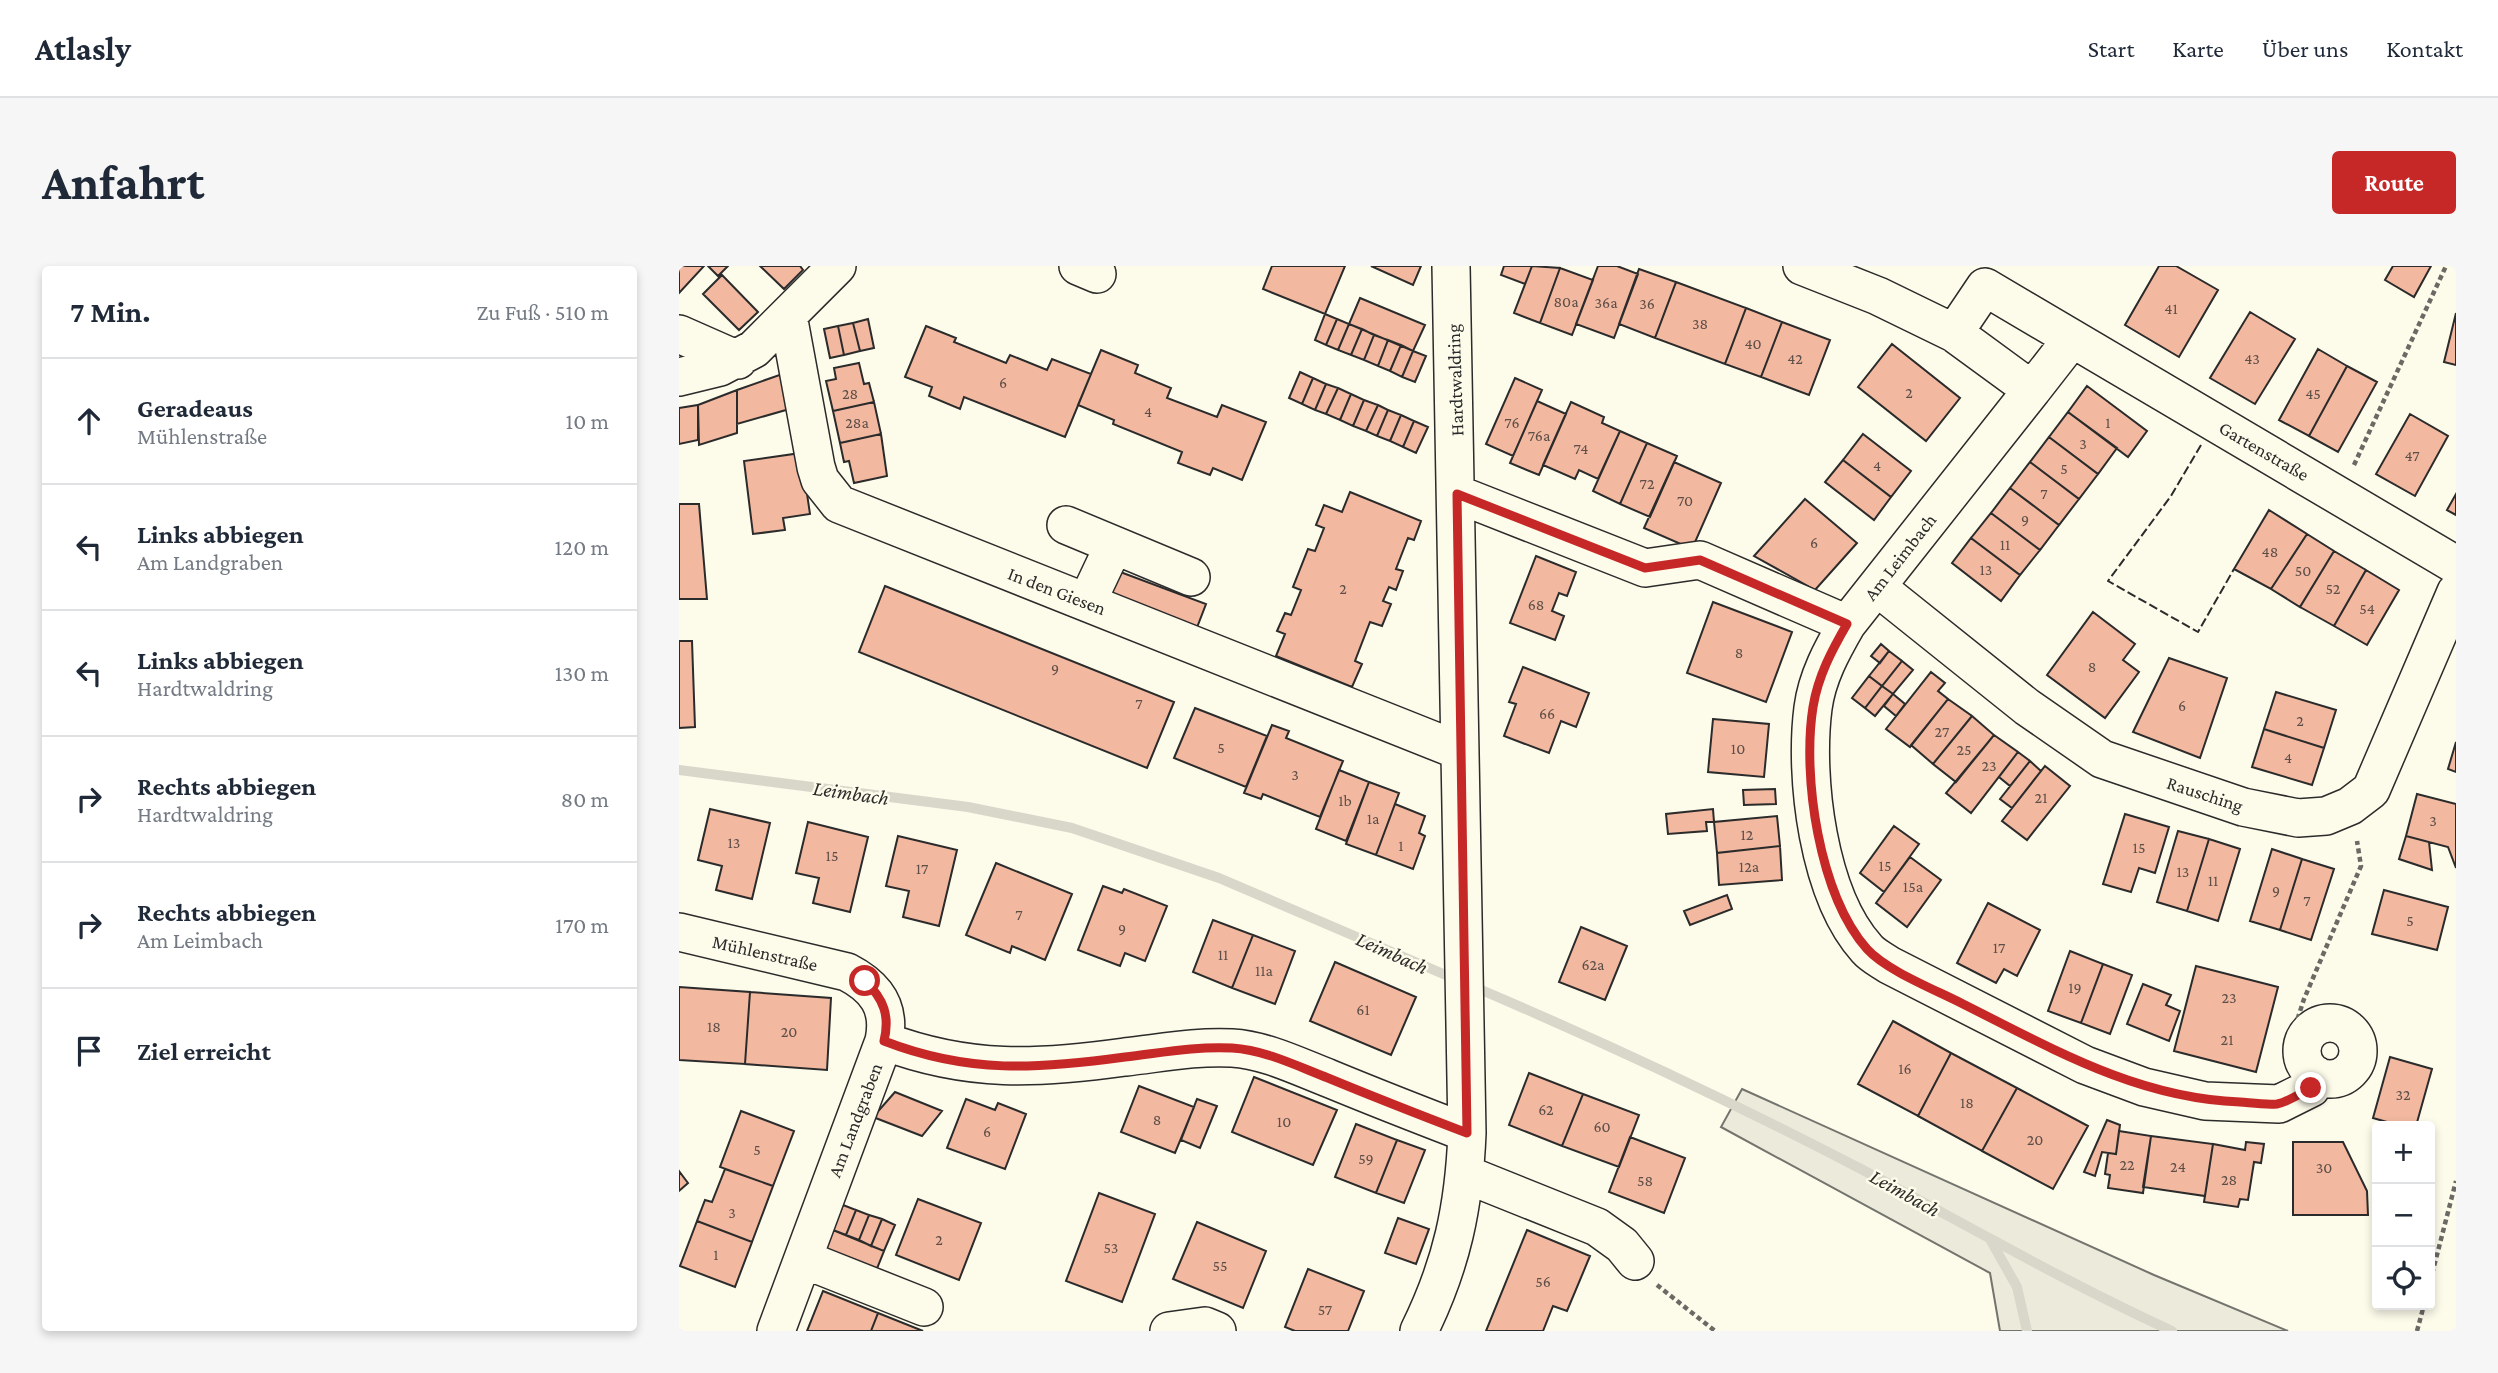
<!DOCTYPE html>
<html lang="de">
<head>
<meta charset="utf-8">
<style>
	body { margin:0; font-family:"Crimson Pro",serif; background:#f6f6f7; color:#1f2937 }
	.controls { position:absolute; right:21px; bottom:21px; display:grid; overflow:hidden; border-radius:7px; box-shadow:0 4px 10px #0003 }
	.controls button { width:63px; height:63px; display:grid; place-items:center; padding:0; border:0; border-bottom:2px solid #e0e1e3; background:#fff; color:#1f2937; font:35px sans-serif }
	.stop { position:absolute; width:21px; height:21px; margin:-16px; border:5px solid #c62828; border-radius:50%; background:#fff }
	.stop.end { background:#c62828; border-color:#fff; box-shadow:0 2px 7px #0008 }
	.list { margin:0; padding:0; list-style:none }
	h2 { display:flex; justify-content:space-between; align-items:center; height:91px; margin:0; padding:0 28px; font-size:30px }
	h2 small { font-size:23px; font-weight:400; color:#747a83 }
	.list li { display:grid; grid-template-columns:46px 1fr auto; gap:21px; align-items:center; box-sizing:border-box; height:126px; padding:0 28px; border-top:2px solid #e0e1e3 }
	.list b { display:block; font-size:26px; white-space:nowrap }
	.list p { margin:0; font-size:23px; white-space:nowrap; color:#747a83 }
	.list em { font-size:23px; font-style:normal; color:#747a83 }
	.icon { flex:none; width:38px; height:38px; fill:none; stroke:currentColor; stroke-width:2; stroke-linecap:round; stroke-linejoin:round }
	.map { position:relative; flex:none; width:1777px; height:1065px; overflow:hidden; border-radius:7px }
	header { display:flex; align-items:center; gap:42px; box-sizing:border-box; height:98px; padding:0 35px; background:#fff; border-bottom:2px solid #e0e1e3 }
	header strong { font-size:33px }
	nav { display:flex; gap:38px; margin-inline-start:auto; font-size:24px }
	.intro { display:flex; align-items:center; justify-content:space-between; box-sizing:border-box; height:168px; padding:0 42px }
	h1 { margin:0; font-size:49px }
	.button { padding:18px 32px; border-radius:7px; background:#c62828; color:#fff; font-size:24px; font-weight:700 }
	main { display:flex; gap:42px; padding:0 42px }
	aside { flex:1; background:#fff; border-radius:7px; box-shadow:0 4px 10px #0003 }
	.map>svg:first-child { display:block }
</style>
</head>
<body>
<header>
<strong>Atlasly</strong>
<nav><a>Start</a><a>Karte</a><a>Über uns</a><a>Kontakt</a></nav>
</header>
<div class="intro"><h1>Anfahrt</h1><a class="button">Route</a></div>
<main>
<aside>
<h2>7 Min.<small>Zu Fuß · 510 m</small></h2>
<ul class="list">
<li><svg class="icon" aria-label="ahead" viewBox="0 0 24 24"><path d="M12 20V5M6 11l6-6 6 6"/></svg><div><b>Geradeaus</b><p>Mühlenstraße</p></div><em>10 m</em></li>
<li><svg class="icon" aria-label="left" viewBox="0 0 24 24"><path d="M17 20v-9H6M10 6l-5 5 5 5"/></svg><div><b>Links abbiegen</b><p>Am Landgraben</p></div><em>120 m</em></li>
<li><svg class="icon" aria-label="left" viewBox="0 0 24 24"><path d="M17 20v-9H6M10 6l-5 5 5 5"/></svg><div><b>Links abbiegen</b><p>Hardtwaldring</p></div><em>130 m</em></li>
<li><svg class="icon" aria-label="right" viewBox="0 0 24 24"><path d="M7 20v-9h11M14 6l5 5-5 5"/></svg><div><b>Rechts abbiegen</b><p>Hardtwaldring</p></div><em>80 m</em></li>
<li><svg class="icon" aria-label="right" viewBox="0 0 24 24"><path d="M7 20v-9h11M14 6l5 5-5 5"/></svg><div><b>Rechts abbiegen</b><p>Am Leimbach</p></div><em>170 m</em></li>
<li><svg class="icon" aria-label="arrive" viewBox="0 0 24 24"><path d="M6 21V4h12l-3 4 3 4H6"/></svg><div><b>Ziel erreicht</b></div></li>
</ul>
</aside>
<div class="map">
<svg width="1777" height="1065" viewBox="0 0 1777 1065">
	<rect width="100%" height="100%" fill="#fdfbea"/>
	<!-- green -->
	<path fill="#ecebdb" stroke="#74746e" stroke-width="2" d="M1063,823l412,186 134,56h-288l-10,-58 -269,-146z"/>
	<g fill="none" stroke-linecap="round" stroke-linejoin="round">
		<!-- stream -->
		<path stroke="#d8d7c9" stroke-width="10" d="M0,504l289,37 104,21 147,50 236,101
			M793,720c132,56 262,117 389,183 104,55 204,113 311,162
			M1311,973l27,48 10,44"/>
	</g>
	<!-- building -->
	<path fill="#f2b8a0" stroke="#2b2b2b" stroke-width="2" d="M0,0h25l-25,27z
		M29,0h20l-10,10z
		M81,0h40l3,4 -19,19z
		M593,0h73l-20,48 -62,-25z
		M692,0h50l-8,19z
		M825,0h28l-7,18 -24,-9z
		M853,0l28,2 -20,55 -26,-10z
		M919,0h19l21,8 -24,64 -38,-14z
		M1480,0h17l42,24 -39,67 -54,-32z
		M1714,0h38l-17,31 -29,-17z
		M881,2l33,12 -21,55 -32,-12z
		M960,3l37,13 -21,56 -36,-14z
		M43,9l36,37 -19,18 -36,-36z
		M997,16l70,26 -21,56 -70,-26z
		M681,32l65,27 -12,26 -64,-27z
		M1067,42l36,14 -21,55 -36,-13z
		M1571,46l45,27 -40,65 -45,-26z
		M1777,47v52l-12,-3z
		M646,48l12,5 -11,26 -11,-5z
		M189,53l6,29 -14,3 -7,-28z
		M658,53l12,5 -11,26 -12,-5z
		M1103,56l48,18 -21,55 -48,-18z
		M174,57l7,28 -16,4 -6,-29z
		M670,58l13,5 -11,26 -13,-5z
		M159,60l6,29 -14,3 -6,-29z
		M247,60l30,12 -2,4 52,21 4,-8 37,15 5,-11 39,15 -26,63 -101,-40 -4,12 -31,-13 3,-9 -27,-10z
		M683,63l12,6 -10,25 -13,-5z
		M695,69l14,5 -10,26 -14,-6z
		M709,74l13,5 -11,26 -12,-5z
		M1213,78l68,54 -34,43 -68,-54z
		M722,79l12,6 -11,26 -12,-6z
		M1639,83l29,17 -38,70 -30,-16z
		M422,84l37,15 -3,8 36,15 -4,10 50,19 5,-12 44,17 -24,58 -29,-12 -3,7 -32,-12 4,-11 -69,-28 1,-4 -36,-15z
		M734,85l13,5 -11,26 -13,-5z
		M180,97l5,21 5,-1 5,19 -41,9 -7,-30 10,-2 -2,-11z
		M1668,100l30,16 -39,70 -29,-16z
		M109,106l5,36 -56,16v-34z
		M621,106l13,6 -11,26 -13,-6z
		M634,112l13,6 -11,26 -13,-6z
		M836,112l27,12 -29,66 -27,-12z
		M647,118l12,4 -12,26 -11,-4z
		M1408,120l60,45 -19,26 -60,-45z
		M659,122l13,6 -11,26 -14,-6z
		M58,124v43l-38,12 -1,-40z
		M672,128l13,6 -11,26 -13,-6z
		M685,134l14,5 -12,26 -13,-5z
		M858,135l29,13 -27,61 -29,-12z
		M195,136l7,32 -41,9 -7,-32z
		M892,136l33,15 -2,6 18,8 -22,48 -19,-9 -4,9 -32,-14z
		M19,139v35l-19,4v-36z
		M699,139l10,5 -11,26 -11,-5z
		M709,144l13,5 -11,26 -13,-5z
		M1389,146l49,36 -19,26 -49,-37z
		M1731,148l38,22 -33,60 -39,-22z
		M722,149l13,6 -11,26 -13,-6z
		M735,155l14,6 -12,26 -13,-6z
		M941,165l27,12 -27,61 -27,-13z
		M202,168l6,42 -33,7 -5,-22 -5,1 -4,-19z
		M1184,168l48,37 -20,26 -48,-37z
		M1370,171l49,37 -19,25 -49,-37z
		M968,177l30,13 -27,61 -30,-13z
		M122,187l9,61 -27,4 2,12 -32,4 -9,-73z
		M1164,194l48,37 -17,23 -49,-38z
		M995,196l47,21 -29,66 -48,-21z
		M1351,196l49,37 -20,26 -49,-37z
		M1331,222l49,37 -19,25 -49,-37z
		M671,226l71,29 -7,19 -6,-2 -12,31 7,2 -7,19 -7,-3 -6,14 8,3 -9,22 -12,-4 -15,39 7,3 -10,23 -76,-31 9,-22 -8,-3 8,-18 6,2 10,-25 -8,-3 15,-38 7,2 9,-23 -8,-3 8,-20 18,7z
		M1777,228v21l-9,-5z
		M1126,233l52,44 -42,47 -61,-34z
		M0,238h20l8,95h-28z
		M1590,244l38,24 -36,55 -37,-20z
		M1312,247l49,37 -20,25 -49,-37z
		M1628,268l27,17 -34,56 -29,-18z
		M1292,272l49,37 -19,26 -49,-38z
		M1655,285l32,19 -32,56 -34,-19z
		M857,290l40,16 -9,24 -8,-3 -7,18 12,5 -9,24 -45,-17z
		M436,304l91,34 -10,26 -91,-35z
		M1687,304l33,20 -32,55 -33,-19z
		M206,320l289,116 -27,66 -288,-116z
		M1034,336l79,30 -26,70 -79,-29z
		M1414,346l42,32 -12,16 16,12 -34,46 -58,-43z
		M0,375h13l3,86 -16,1z
		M1202,378l8,7 -9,12 -9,-7z
		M1210,385l13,10 -20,25 -13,-10z
		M1490,392l58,20 -27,80 -67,-26z
		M1223,395l11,9 -20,24 -11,-8z
		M844,401l66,26 -13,34 -15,-6 -12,32 -45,-17 12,-32 -7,-2z
		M1252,406l14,11 -7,8 10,8 -38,48 -24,-18z
		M1190,410l13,10 -17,22 -13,-10z
		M1203,420l11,8 -18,22 -10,-8z
		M1597,426l60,18 -12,38 -60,-19z
		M1214,428l12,10 -9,12 -12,-10z
		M1269,433l24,17 -39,48 -22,-19z
		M516,442l72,28 -21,51 -72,-29z
		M1293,450l22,19 -38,47 -23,-18z
		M1034,453l56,5 -5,53 -56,-5z
		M593,459l17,6 -3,7 57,23 -23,56 -57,-23 -2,5 -17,-6z
		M1585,463l60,19 -12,37 -60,-18z
		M1315,469l24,17 -47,61 -25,-20z
		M1777,476v30l-8,-3z
		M1339,486l12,9 -20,25 -11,-9z
		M1351,495l11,10 -29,37 -12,-9z
		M1366,500l25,20 -43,54 -25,-19z
		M660,504l30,12 -23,59 -30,-12z
		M690,516l30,11 -23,62 -30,-11z
		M1096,523l1,15 -32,1 -1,-15z
		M1738,528l39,10v64l-8,-21 -42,-11z
		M716,538l30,12 -6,17 6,3 -12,33 -37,-14z
		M31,543l60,14 -18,76 -36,-9 6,-24 -24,-6z
		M1034,543l1,13h-8l1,9 -39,3 -2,-20z
		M1446,548l44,13 -14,46 -16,-5 -8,24 -28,-8z
		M1098,550l3,30 -63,7 -3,-31z
		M129,556l60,15 -18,75 -37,-9 6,-25 -23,-5z
		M1215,560l25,18 -35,48 -24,-19z
		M1499,565l31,8 -22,72 -30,-9z
		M219,570l59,14 -18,76 -36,-9 6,-26 -23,-5z
		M1727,570l23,6 3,28 -33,-11z
		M1530,573l31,10 -22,72 -31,-10z
		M1101,580l2,34 -63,5 -2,-32z
		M1593,583l30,10 -22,71 -30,-9z
		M1231,591l31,23 -34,47 -31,-24z
		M1623,593l32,10 -23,71 -31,-10z
		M317,597l76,31 -27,66 -33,-14 -2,7 -44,-18z
		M424,620l19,7 2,-4 43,17 -22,55 -20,-8 -5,13 -42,-16z
		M1705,624l64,17 -11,43 -65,-16z
		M1048,629l5,14 -42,16 -6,-14z
		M1309,637l52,27 -23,46 -13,-7 -8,14 -39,-20z
		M534,654l40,15 -21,53 -39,-16z
		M902,661l46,19 -22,54 -46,-18z
		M574,669l42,16 -20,53 -43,-16z
		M1391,685l33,13 -22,59 -33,-12z
		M656,696l81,35 -25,58 -81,-34z
		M1424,698l29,11 -22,59 -29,-11z
		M1517,700l82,21 -22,85 -82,-21z
		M1464,718l28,11 -5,10 14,6 -11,30 -42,-17z
		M0,721l71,5 -5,72 -66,-4z
		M71,726l81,6 -4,72 -82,-6z
		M1214,755l58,32 -33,63 -60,-32z
		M1272,787l66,35 -35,63 -64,-35z
		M1711,791l42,12 -16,57h-15l-28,-8z
		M850,807l54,21 -21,52 -53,-21z
		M575,811l83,33 -24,55 -81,-33z
		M460,820l55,21 -19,46 -54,-21z
		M1338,822l71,38 -35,63 -71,-38z
		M216,826l47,19 -20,25 -49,-19z
		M904,828l56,21 -20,52 -57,-21z
		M287,833l29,11 3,-7 28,11 -21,55 -58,-21z
		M518,833l20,7 -17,42 -19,-8z
		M62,845l53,20 -21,55 -53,-19z
		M1428,854l13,5 -4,29 -14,-2 -7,24 -11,-4z
		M677,858l41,16 -21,53 -41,-16z
		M1440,865l32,5 -8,57 -35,-5 2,-13 -5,-1 3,-21 8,1z
		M1472,870l62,8 -8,52 -62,-9z
		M951,871l55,21 -21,55 -55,-21z
		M718,874l28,10 -21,53 -28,-10z
		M1567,876l18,2 -3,19 -7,-1 -6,38 -8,-1 -2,8 -34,-5 9,-58 32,6z
		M1614,876h50l24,49 1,24h-75z
		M46,903l48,17 -21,56 -55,-21 8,-21 7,2z
		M0,905l9,12 -9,8z
		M420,927l56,21 -33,88 -56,-21z
		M239,933l63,24 -22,57 -63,-25z
		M164,939l13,5 -10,25 -13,-5z
		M177,944l13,5 -10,25 -13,-5z
		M190,949l13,4 -11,27 -12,-6z
		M719,952l31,11 -13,35 -31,-11z
		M203,953l13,6 -11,26 -13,-5z
		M18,955l55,21 -17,45 -55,-21z
		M518,956l69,29 -23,57 -70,-29z
		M154,964l51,21 -10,25 -52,-22z
		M848,964l63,26 -23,55 -14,-5 -10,25h-57z
		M629,1003l56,22 -16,40h-53l-10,-4z
		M144,1025l55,22 -7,18h-64z
		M199,1047l45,18h-52z"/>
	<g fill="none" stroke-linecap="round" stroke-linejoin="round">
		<!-- minor casing -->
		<g stroke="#2b2b2b" stroke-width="40">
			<path id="minor" d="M399,0l19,8
				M1123,0l76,30 76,37
				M109,49l28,152 4,13 19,24 621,247
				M0,68l59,26
				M1392,74l-39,50 -78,-57 31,-46 471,278
				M0,111l41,-10 34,-18 83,-83
				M1353,124l-185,234c-15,26 -30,53 -34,84 -9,70 5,187 54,241 6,7 15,11 22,16l196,100 59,22 61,14 74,3 32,-16 5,-13
				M778,228l188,74 55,-8 147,64
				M387,259l125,52
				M1198,321l150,120 75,52 141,48 55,11 28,-2 24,-10 21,-16 85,-198
				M408,336l26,-55
				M0,666l168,40c29,15 44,35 37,69
				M1623 785a28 28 0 1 1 56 0a28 28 0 1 1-56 0Z
				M786,908l132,53 25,18 13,16
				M124,993l121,48
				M97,1065l108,-290c85,32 154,28 241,16 36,-4 71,-11 107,-9 33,2 65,18 96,30 46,19 92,37 139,55
				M490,1065l36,-5 12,5
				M740,1065c33,-67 45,-124 48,-198l-16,-867"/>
		</g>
		<!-- path -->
		<path stroke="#6a6964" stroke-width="4.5" stroke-dasharray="5 3.5" stroke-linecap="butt" d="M1675,199l92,-199
			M1628,769l-13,-5 10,-31 57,-133 -4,-25
			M1751,1016l26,-101
			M978,1019l58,46
			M1738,1065l7,-26"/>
		<!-- minor -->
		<use href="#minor" stroke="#fdfbea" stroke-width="37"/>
		<!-- fence -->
		<path stroke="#2b2b2b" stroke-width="2" stroke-dasharray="9 3.5" stroke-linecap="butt" d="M1522,179l-30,51 -63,85 90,51 36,-63"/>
	</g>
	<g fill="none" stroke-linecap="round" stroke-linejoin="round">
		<!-- route -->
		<path stroke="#c62828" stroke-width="9" d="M186,715c19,18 25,35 19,60 85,33 154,28 241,16 35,-4 71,-11 107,-9 33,2 65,18 96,30 46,19 92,37 139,55l-10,-639 188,74 55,-8 147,64c-15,26 -29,52 -34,83 -11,69 6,188 54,242 20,22 69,41 96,55 90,45 174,94 277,98 12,1 25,3 37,2 11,-2 24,-11 34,-16"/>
	</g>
	<g text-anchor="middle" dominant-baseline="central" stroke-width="5" stroke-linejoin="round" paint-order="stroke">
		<!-- number labels -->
		<g font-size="16" fill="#5d4e48">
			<text x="887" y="35">80a</text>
			<text x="927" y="36">36a</text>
			<text x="968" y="37">36</text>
			<text x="1492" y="42">41</text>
			<text x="1021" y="57">38</text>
			<text x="1074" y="77">40</text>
			<text x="1116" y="92">42</text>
			<text x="1573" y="92">43</text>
			<text x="324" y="116">6</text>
			<text x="1230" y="126">2</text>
			<text x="171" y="127">28</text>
			<text x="1634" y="127">45</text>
			<text x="469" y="145">4</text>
			<text x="178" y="156">28a</text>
			<text x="833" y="156">76</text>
			<text x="1429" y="156">1</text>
			<text x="860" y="169">76a</text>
			<text x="1404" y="177">3</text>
			<text x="902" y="182">74</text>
			<text x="1733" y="189">47</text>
			<text x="1198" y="199">4</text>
			<text x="1385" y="202">5</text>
			<text x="968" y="217">72</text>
			<text x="1365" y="227">7</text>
			<text x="1006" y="234">70</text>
			<text x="1346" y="253">9</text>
			<text x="1135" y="276">6</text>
			<text x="1326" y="278">11</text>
			<text x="1591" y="285">48</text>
			<text x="1307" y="303">13</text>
			<text x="1624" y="304">50</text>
			<text x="664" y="322">2</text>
			<text x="1654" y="322">52</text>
			<text x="857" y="338">68</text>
			<text x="1688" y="342">54</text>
			<text x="1060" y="386">8</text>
			<text x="1413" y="400">8</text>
			<text x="376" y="402">9</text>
			<text x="460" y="437">7</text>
			<text x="1503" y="439">6</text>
			<text x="868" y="447">66</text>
			<text x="1621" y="454">2</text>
			<text x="1263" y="465">27</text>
			<text x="542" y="481">5</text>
			<text x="1059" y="482">10</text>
			<text x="1285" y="483">25</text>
			<text x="1609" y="491">4</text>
			<text x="1310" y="499">23</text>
			<text x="616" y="508">3</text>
			<text x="1362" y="531">21</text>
			<text x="666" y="534">1b</text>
			<text x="694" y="552">1a</text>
			<text x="1754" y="554">3</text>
			<text x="1068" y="568">12</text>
			<text x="55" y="576">13</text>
			<text x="722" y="579">1</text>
			<text x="1460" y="581">15</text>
			<text x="153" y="589">15</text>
			<text x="1206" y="599">15</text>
			<text x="1070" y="600">12a</text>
			<text x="243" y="602">17</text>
			<text x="1504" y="605">13</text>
			<text x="1534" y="614">11</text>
			<text x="1234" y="620">15a</text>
			<text x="1597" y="624">9</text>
			<text x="1628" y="634">7</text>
			<text x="340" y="648">7</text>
			<text x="1731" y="654">5</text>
			<text x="443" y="662">9</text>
			<text x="1320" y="681">17</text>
			<text x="544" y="688">11</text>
			<text x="914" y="698">62a</text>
			<text x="585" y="704">11a</text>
			<text x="1396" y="721">19</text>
			<text x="1550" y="731">23</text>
			<text x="684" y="743">61</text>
			<text x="35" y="760">18</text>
			<text x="110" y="765">20</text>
			<text x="1548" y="773">21</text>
			<text x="1226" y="802">16</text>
			<text x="1724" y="828">32</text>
			<text x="1288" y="836">18</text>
			<text x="867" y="843">62</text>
			<text x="478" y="853">8</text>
			<text x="605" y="855">10</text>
			<text x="923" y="860">60</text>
			<text x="308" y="865">6</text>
			<text x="1356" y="873">20</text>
			<text x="78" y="883">5</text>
			<text x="687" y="892">59</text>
			<text x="1448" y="898">22</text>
			<text x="1499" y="900">24</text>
			<text x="1645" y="901">30</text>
			<text x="1550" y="913">28</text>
			<text x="966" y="914">58</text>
			<text x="53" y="946">3</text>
			<text x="260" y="973">2</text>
			<text x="432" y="981">53</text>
			<text x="37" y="988">1</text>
			<text x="541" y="999">55</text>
			<text x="864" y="1015">56</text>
			<text x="646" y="1043">57</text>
		</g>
		<!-- street labels -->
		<g font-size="19" fill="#2b2b2b" stroke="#fdfbea">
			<text transform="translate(776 114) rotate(-92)">Hardtwaldring</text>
			<text transform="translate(1585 185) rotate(30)">Gartenstraße</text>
			<text transform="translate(1221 291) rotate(-52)">Am Leimbach</text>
			<text transform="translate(378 325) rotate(21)">In den Giesen</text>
			<text transform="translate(1526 528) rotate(18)">Rausching</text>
			<text transform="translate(86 687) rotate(13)">Mühlenstraße</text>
			<text transform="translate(176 854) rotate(-69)">Am Landgraben</text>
		</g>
		<!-- water labels -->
		<g font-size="21" font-style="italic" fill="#2b2b2b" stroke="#fdfbea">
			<text transform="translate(172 527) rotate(8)">Leimbach</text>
			<text transform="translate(713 687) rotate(24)">Leimbach</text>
			<text transform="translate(1226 927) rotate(29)">Leimbach</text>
		</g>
	</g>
</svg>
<div class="controls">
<button>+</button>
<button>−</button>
<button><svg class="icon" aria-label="locate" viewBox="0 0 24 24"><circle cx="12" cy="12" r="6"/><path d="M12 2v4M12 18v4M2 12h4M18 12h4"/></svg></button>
</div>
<div class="stop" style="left:186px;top:715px"></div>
<div class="stop end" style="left:1632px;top:822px"></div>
</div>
</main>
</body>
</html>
